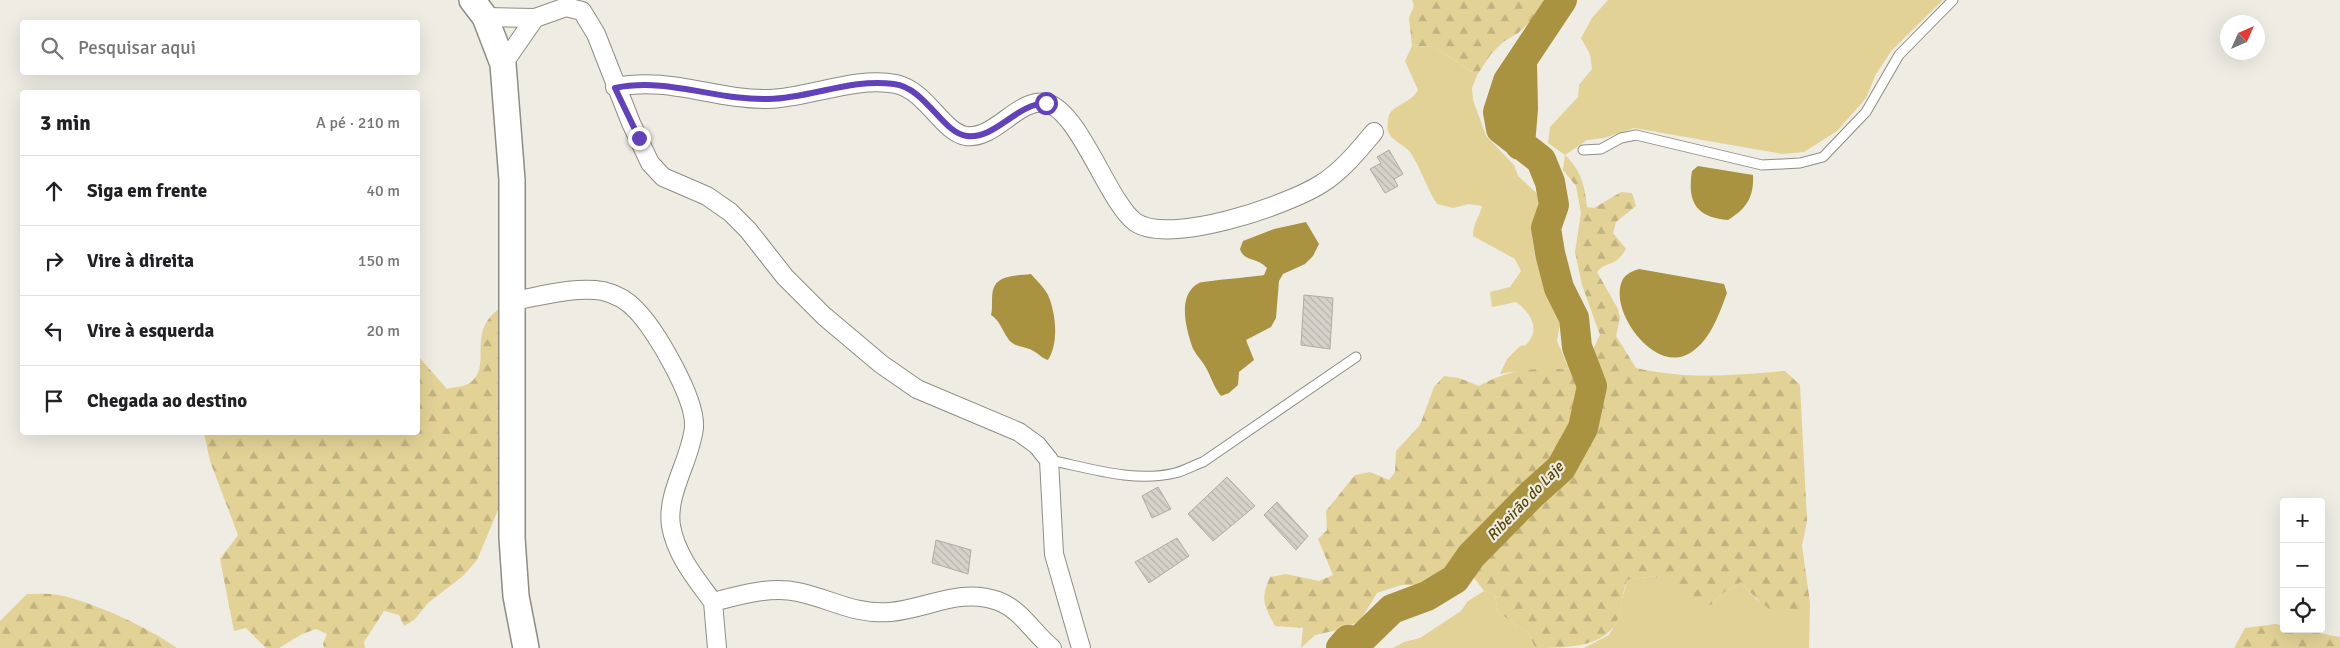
<!DOCTYPE html>
<html lang="pt">
<head>
<meta charset="utf-8">
<style>
	body { margin:0; font-family:Signika,sans-serif; background:#f6f6f6; color:#202124 }
	.controls { position:absolute; right:15px; bottom:15px; display:grid; overflow:hidden; border-radius:5px; box-shadow:0 5px 20px #0002 }
	.controls button { width:45px; height:45px; display:grid; place-items:center; padding:0; border:0; border-bottom:1px solid #e0e0e0; background:#fff; color:#202124; font:25px sans-serif }
	.compass { position:absolute; left:2220px; top:15px; width:45px; height:45px; border-radius:50%; background:#fff; box-shadow:0 5px 20px #0002; rotate:45deg }
	.stop { position:absolute; width:15px; height:15px; margin:-11px; border:4px solid #6142bb; border-radius:50%; background:#fff }
	.stop.end { background:#6142bb; border-color:#fff; box-shadow:0 1px 5px #0008 }
	.list { margin:0; padding:0; list-style:none }
	h2 { display:flex; justify-content:space-between; align-items:center; height:65px; margin:0; padding:0 20px; font-size:21px }
	h2 small { font-size:16px; font-weight:400; color:#757577 }
	.list li { display:grid; grid-template-columns:32px 1fr auto; gap:15px; align-items:center; box-sizing:border-box; height:70px; padding:0 20px; border-top:1px solid #e0e0e0 }
	.list b { display:block; font-size:19px; white-space:nowrap }
	.list em { font-size:16px; font-style:normal; color:#757577 }
	.icon { flex:none; width:28px; height:28px; fill:none; stroke:currentColor; stroke-width:2; stroke-linecap:round; stroke-linejoin:round }
	.map { position:relative; flex:none; width:2340px; height:648px; overflow:hidden }
	.search { position:absolute; background:#fff; box-shadow:0 5px 20px #0002; left:20px; top:20px; width:400px; height:55px; display:flex; align-items:center; gap:12px; box-sizing:border-box; padding:0 18px; border-radius:5px; color:#757577; font-size:19px }
	.panel { position:absolute; background:#fff; box-shadow:0 5px 20px #0002; left:20px; top:90px; width:400px; height:345px; border-radius:5px }
	.map>svg:first-child { display:block }
</style>
</head>
<body>
<div class="map">
<svg width="2340" height="648" viewBox="0 0 2340 648">
	<defs>
		<pattern id="forest-firs" width="22" height="20" patternUnits="userSpaceOnUse" patternTransform="scale(1.25)"><rect width="22" height="20" fill="#e2d296"/><path d="M5 1l3.5 6h-7zM16 11l3.5 6h-7z" fill="#c1b380"/></pattern>
		<pattern id="building-back-hatch" width="6" height="6" patternUnits="userSpaceOnUse" patternTransform="scale(1.25)"><rect width="6" height="6" fill="#d4d2c9"/><path d="M-1 5l2 2M0 0l6 6M5-1l2 2" fill="none" stroke="#b5b3ab"/></pattern>
	</defs>
	<rect width="100%" height="100%" fill="#eeece3"/>
	<!-- green -->
	<path fill="#e2d296" d="M1608,0h335l-51,50 -16,24 -10,24 -29,33 -33,21 -21,2 -149,-26 -30,10 -17,2 -22,15 -17,-12 2,-16 28,-30 1,-12 13,-16 -2,-15 -9,-16 11,-20z
		M1412,46l22,1 43,28 -5,13 1,12 13,36 28,29 4,11 25,23 2,10 -13,27 3,21 9,9 3,19 14,32 -4,24 10,23 11,3c-26,5 -52,2 -78,7l7,-15 13,-13 6,-1c15,-16 5,-32 -10,-43l-24,5 -2,-15 20,-5 11,-16 -6,-12 -42,-23c0,-12 6,-18 9,-30l-14,-2 -15,4 -16,-4c-11,-17 -16,-36 -27,-52 -6,-8 -18,-10 -22,-21 -1,-4 0,-13 1,-16 6,-11 22,-12 29,-25l-13,-29z
		M1654,576l57,29 12,-12 18,-11 16,18 35,13 18,-10 -1,45h-225l25,-13 8,-14 10,-41z
		M1484,591l11,4 3,17 31,22 6,14h-142l11,-6 16,-4 41,-27 7,-10z"/>
	<!-- forest -->
	<path fill="url(#forest-firs)" d="M1412,0h132l-6,14 -20,19 -15,9 -12,12 -14,21 -43,-28 -22,-1 -3,-28 5,-12z
		M1565,155c16,15 20,31 22,52l7,1 27,-16 11,1 4,13 -20,16 -3,11 13,16c-12,20 -19,11 -29,23l21,37 2,9 -4,18 20,32c52,12 96,7 149,3l15,14 7,136 -5,25 8,57c-5,3 -11,8 -17,10 -21,6 -40,-18 -52,-31l-18,11 -12,12 -19,-5 -38,-24 -27,4c-5,13 -5,28 -10,41 -13,27 -54,27 -82,27l-6,-14 -31,-22 -3,-17 -11,-4 -26,-35 -15,16 -20,13h-22l-24,8 -17,28 -18,8 -27,6 -14,13 2,-20 -28,-2c-11,-21 -15,-26 -5,-49l16,-3 33,7 14,-6 -15,-36 9,-9 -1,-19 29,-36 15,-3 19,8 6,-8 1,-21 24,-26 14,-38 10,-11 15,2 20,8c24,-13 40,-17 67,-17 11,-1 22,2 32,-2 12,-5 16,-21 22,-32l-18,-50 -7,-33 6,-39 -5,-27 -13,-16z
		M502,307l-4,203 -21,50 -14,16 -35,27 -14,17 -10,6 -5,-11 -15,-4 -20,31 1,6h-41l-1,-4 4,-10 -11,-5 -14,5 -23,14h-13l-20,-20 -12,3 -14,-72 18,-24 -28,-74 -6,-28 214,-1v-76l29,33c7,-2 17,-2 23,-6 24,-18 -6,-52 32,-76z
		M27,594c10,0 21,-1 31,1 34,6 91,33 119,53h-177v-27z
		M2276,624l8,2v3h14l42,8v11h-106l11,-20z"/>
	<!-- water -->
	<path fill="#a99341" d="M1698,166l55,9c1,22 -6,33 -25,45 -32,-3 -41,-18 -36,-49z
		M1306,222l13,22 -6,12 -8,8 -22,10 -4,7 -3,37 -5,9 -25,13 8,20 -15,12 -1,13 -9,8 -8,3c-8,-10 -10,-20 -16,-30 -5,-8 -12,-14 -14,-23 -6,-19 -13,-49 8,-60 3,-2 55,-6 65,-8l3,-7c-10,-11 -23,-6 -27,-19l3,-8 31,-12z
		M1639,269l85,15 3,9c-8,21 -18,52 -41,62 -35,16 -79,-48 -63,-76 4,-6 10,-8 16,-10z
		M1031,274c5,6 13,13 17,21 8,18 11,48 0,65 -6,-2 -8,-5 -13,-8 -10,-7 -21,-3 -28,-15 -6,-9 -7,-16 -16,-22 2,-8 0,-17 2,-25 4,-16 25,-14 38,-16z"/>
	<g fill="none" stroke-linecap="round" stroke-linejoin="round">
		<!-- river -->
		<path stroke="#a99341" stroke-width="30" d="M1520,145l3,-36 -1,-46
			M1341,648l7,-8 11,1 33,-32 35,-13 28,-17 16,-23 61,-62 29,-26 22,-40 9,-42 -15,-39 -3,-29 -15,-30 -9,-35 -4,-25 8,-23 -4,-23 -9,-22 -40,-31 -3,-17 10,-31 54,-81"/>
	</g>
	<!-- building -->
	<path fill="url(#building-back-hatch)" stroke="#aeaca3" d="M1389,150l14,24 -9,5 4,7 -13,7 -15,-24 11,-6 -4,-6z
		M1304,295l29,3 -3,51 -29,-4z
		M1227,477l28,29 -42,35 -25,-27z
		M1158,487l13,22 -19,9 -10,-22z
		M1277,502l31,34 -12,14 -32,-35z
		M1177,538l12,18 -40,27 -14,-21z
		M936,540l35,10 -3,24 -36,-11z"/>
	<g fill="none" stroke-linecap="round" stroke-linejoin="round">
		<!-- lane casing -->
		<g stroke="#8f8c84" stroke-width="11">
			<path id="lane" d="M1583,150l18,-1 20,-11 15,-3 126,30 38,-2 23,-6 43,-45 33,-57 54,-55
				M1049,460c40,8 85,23 126,13 9,-2 19,-8 28,-11l153,-105"/>
		</g>
		<!-- street casing -->
		<g stroke="#8f8c84" stroke-width="20">
			<path id="street" d="M485,17l50,1 31,-11 16,4 14,23 35,89 19,40 13,14 44,19 23,16 18,18 37,47 39,39 57,48 36,25 102,43 18,13 12,15 5,94 27,94
				M503,64l32,-46
				M615,87c55,-11 99,13 154,12 40,-1 86,-23 127,-15 31,7 46,48 70,52 29,4 53,-39 80,-33 33,7 62,99 89,119 35,24 153,-17 186,-38 21,-13 37,-33 53,-52
				M513,301c29,-5 62,-15 90,-10 12,3 25,10 33,19 20,20 60,89 58,117 -3,33 -28,65 -23,99 5,29 25,53 42,76 27,-7 57,-16 85,-10 33,7 57,23 92,20 37,-3 70,-25 108,-11 24,9 35,32 54,47
				M713,602l4,46"/>
		</g>
		<!-- secondary casing -->
		<g stroke="#8f8c84" stroke-width="28">
			<path id="secondary" d="M472,0l13,17 18,47 9,116v358l4,58 10,52"/>
		</g>
		<!-- lane -->
		<use href="#lane" stroke="#fff" stroke-width="9"/>
		<!-- street -->
		<use href="#street" stroke="#fff" stroke-width="18"/>
		<!-- secondary -->
		<use href="#secondary" stroke="#fff" stroke-width="25"/>
	</g>
	<g fill="none" stroke-linecap="round" stroke-linejoin="round">
		<!-- route -->
		<path stroke="#6142bb" stroke-width="6" d="M639,138l-24,-50c53,-11 102,13 154,11 42,-1 82,-21 125,-15 32,4 48,49 73,52 29,3 49,-32 79,-33"/>
	</g>
	<g text-anchor="middle" dominant-baseline="central" stroke-width="4.5" stroke-linejoin="round" paint-order="stroke">
		<!-- water labels -->
		<g font-size="15" font-style="italic" fill="#544500" stroke="#eeece3">
			<text transform="translate(1525 501) rotate(-46)">Ribeirão do Laje</text>
		</g>
	</g>
</svg>
<div class="controls">
<button>+</button>
<button>−</button>
<button><svg class="icon" aria-label="locate" viewBox="0 0 24 24"><circle cx="12" cy="12" r="6"/><path d="M12 2v4M12 18v4M2 12h4M18 12h4"/></svg></button>
</div>
<svg class="compass" viewBox="-18 -18 36 36"><path d="M0-13l5 13h-10z" fill="#e53935"/><path d="M0 13l5-13h-10z" fill="#757577"/></svg>
<div class="stop" style="left:1046px;top:103px"></div>
<div class="stop end" style="left:639px;top:138px"></div>
<div class="search"><svg class="icon" aria-label="search" viewBox="0 0 24 24"><circle cx="10" cy="10" r="6"/><path d="M15 15l6 6"/></svg>Pesquisar aqui</div>
<section class="panel">
<h2>3 min<small>A pé · 210 m</small></h2>
<ul class="list">
<li><svg class="icon" aria-label="ahead" viewBox="0 0 24 24"><path d="M12 20V5M6 11l6-6 6 6"/></svg><div><b>Siga em frente</b></div><em>40 m</em></li>
<li><svg class="icon" aria-label="right" viewBox="0 0 24 24"><path d="M7 20v-9h11M14 6l5 5-5 5"/></svg><div><b>Vire à direita</b></div><em>150 m</em></li>
<li><svg class="icon" aria-label="left" viewBox="0 0 24 24"><path d="M17 20v-9H6M10 6l-5 5 5 5"/></svg><div><b>Vire à esquerda</b></div><em>20 m</em></li>
<li><svg class="icon" aria-label="arrive" viewBox="0 0 24 24"><path d="M6 21V4h12l-3 4 3 4H6"/></svg><div><b>Chegada ao destino</b></div></li>
</ul>
</section>
</div>
</body>
</html>
